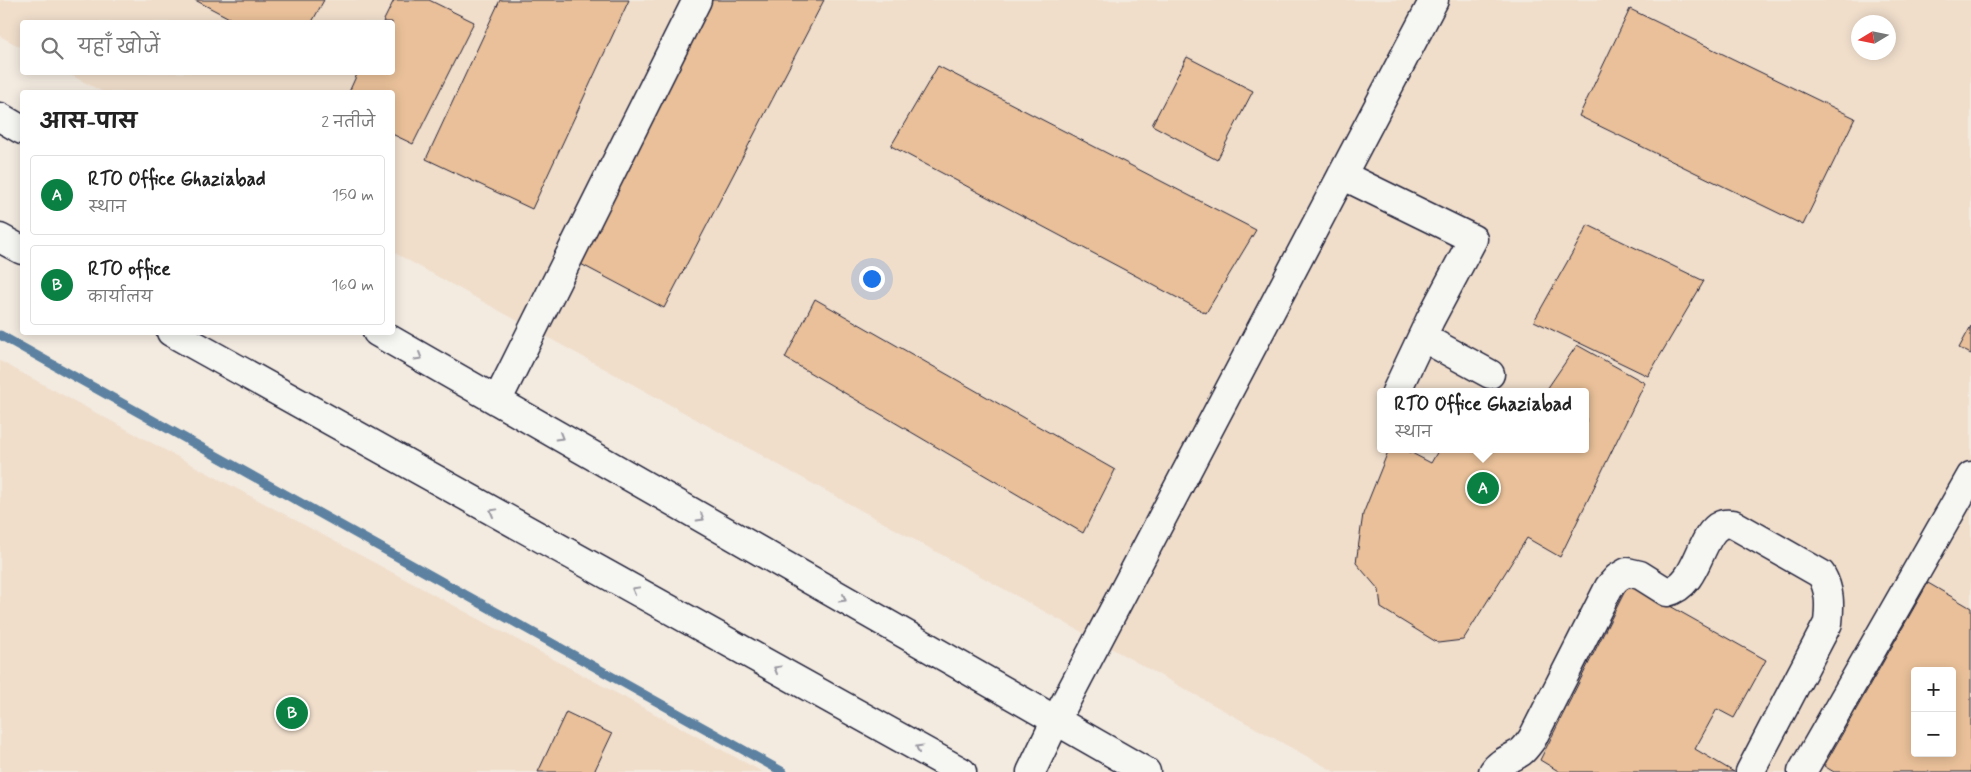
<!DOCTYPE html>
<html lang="hi">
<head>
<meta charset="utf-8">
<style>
	body { margin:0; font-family:Mynerve,"Playpen Sans Deva",sans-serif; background:#f2f2f2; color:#222 }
	.controls { position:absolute; right:15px; bottom:15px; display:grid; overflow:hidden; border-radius:5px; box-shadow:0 2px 12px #0003 }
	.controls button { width:45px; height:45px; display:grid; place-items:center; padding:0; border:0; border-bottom:1px solid #e0e0e0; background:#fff; color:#222; font:25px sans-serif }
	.compass { position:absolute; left:1851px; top:15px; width:45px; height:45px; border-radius:50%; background:#fff; box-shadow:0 2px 12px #0003; rotate:260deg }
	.you { position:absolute; left:871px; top:278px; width:18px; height:18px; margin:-12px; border:4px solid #fff; border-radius:50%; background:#1a73e8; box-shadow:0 0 0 8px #1a73e833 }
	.badge { display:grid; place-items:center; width:32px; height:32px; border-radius:50%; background:#0b8043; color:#fff; font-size:16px; font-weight:700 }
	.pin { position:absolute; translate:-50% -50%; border:2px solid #fff; box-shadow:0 1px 5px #0006 }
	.popup { position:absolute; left:1377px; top:388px; width:212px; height:65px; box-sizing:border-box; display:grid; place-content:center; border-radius:5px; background:#fff; filter:drop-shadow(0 1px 4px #0005); font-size:16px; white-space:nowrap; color:#767676 }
	.popup b { font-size:19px; color:#222 }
	.popup::after { content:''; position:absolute; left:50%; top:100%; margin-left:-10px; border:10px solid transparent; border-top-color:#fff }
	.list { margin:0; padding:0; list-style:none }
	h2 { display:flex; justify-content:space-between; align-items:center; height:65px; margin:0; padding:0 20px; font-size:21px }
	h2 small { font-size:16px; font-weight:400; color:#767676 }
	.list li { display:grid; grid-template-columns:32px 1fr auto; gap:15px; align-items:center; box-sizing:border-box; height:80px; margin:0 10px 10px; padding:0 10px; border:1px solid #e0e0e0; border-radius:5px }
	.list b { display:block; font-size:19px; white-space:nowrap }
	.list p { margin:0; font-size:16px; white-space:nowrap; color:#767676 }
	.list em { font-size:16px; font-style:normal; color:#767676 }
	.icon { flex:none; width:28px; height:28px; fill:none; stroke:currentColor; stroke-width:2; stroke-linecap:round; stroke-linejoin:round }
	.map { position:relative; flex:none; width:1971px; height:772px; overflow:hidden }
	.search { position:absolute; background:#fff; box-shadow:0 2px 12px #0003; left:20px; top:20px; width:375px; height:55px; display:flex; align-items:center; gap:12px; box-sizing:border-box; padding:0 18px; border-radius:5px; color:#767676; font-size:19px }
	.panel { position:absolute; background:#fff; box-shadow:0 2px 12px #0003; left:20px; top:90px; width:375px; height:245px; border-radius:5px }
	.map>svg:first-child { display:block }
</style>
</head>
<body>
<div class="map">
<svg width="1971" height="772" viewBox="0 0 1971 772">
	<rect width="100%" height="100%" fill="#f3ebe0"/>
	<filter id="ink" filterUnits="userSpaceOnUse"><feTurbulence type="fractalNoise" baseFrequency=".02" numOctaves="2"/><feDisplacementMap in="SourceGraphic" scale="10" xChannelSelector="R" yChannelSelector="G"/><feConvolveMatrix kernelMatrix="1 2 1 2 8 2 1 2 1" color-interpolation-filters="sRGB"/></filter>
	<g filter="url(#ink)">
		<!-- built -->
		<path fill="#f0decb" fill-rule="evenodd" d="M0,0h1971v772h-636l-942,-520 -1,-160h-289l-36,-19 325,-1v-50h-370v26l-22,-12zM1858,22h30v30h-30zM1380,392h206v57h-206zM1915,671h37v82h-37z
			M0,361l763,411h-763z"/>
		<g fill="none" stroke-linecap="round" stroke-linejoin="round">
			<!-- stream -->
			<path stroke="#5d81a1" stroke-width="9" d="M0,335l783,437"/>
		</g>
		<!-- building -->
		<path fill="#e9c099" stroke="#22223b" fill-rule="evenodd" d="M195,0h129l-12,22h-75z
			M394,0h35l45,22 -61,122 -21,-10v-42h-43l9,-20h34v-50h-9z
			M500,0h129l-97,209 -106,-50z
			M710,0h114l-160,308 -89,-47z
			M1630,9l225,109 -52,107 -224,-109z
			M1187,57l66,34 -36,69 -65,-35z
			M938,66l318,164 -50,83 -315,-167z
			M1588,225l116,56 -56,95 -114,-55z
			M815,299l300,171 -32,63 -298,-175z
			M1971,326v28l-12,-6z
			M1577,345l68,38 -85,174 -33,-19 -64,102 -25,3 -57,-35 -2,-18 -23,-27 7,-49 26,-65h15l27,14 8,-14h147v-57h-41z
			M1629,583l137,77 -32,58 -17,-9 -22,40 39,23h-174l-20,-12z
			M1928,583l43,25v164h-137l-10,-6zM1915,671h37v82h-37z
			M566,712l46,22 -18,38h-56z"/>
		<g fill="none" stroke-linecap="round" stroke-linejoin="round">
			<!-- minor casing -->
			<g stroke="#22223b" stroke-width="31">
				<path id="minor" d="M0,117l22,13
					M1342,175l131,64 -43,81 -34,72
					M0,238l22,12
					M171,332l791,440
					M377,332l769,440
					M1422,337l68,37
					M497,401l200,-401
					M1031,772l25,-52 378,-720
					M1493,772c7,-11 18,-13 28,-20 4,-3 8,-9 11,-13l77,-152 8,-9 10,-6 13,3 27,17c32,-7 32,-58 54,-67 3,-2 8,-1 12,-1l88,50c9,16 9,30 7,49l-78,149
					M1802,772l169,-296"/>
			</g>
			<!-- minor -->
			<use href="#minor" stroke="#f6f6f2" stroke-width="28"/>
		</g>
		<!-- one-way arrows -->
		<defs><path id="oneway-chevron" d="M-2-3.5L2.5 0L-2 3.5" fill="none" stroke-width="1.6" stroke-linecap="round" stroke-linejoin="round" transform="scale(1.25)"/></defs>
		<g stroke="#9797a0">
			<use href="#oneway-chevron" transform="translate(419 357) rotate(30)"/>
			<use href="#oneway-chevron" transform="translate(560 437) rotate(30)"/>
			<use href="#oneway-chevron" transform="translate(493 512) rotate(-151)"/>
			<use href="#oneway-chevron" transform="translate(701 518) rotate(30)"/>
			<use href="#oneway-chevron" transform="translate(635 590) rotate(-151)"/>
			<use href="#oneway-chevron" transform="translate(843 599) rotate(30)"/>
			<use href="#oneway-chevron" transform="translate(777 669) rotate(-151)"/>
			<use href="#oneway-chevron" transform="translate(919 748) rotate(-151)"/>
		</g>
	</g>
</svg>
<div class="controls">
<button>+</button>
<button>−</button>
</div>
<svg class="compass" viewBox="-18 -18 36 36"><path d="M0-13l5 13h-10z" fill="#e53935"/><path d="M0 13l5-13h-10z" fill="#767676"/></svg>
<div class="you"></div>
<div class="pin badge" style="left:1483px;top:488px">A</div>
<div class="popup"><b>RTO Office Ghaziabad</b>स्थान</div>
<div class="pin badge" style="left:292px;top:713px">B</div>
<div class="search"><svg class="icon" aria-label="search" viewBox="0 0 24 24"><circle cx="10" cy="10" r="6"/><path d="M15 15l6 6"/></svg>यहाँ खोजें</div>
<section class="panel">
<h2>आस-पास<small>2 नतीजे</small></h2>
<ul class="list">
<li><span class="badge">A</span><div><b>RTO Office Ghaziabad</b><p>स्थान</p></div><em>150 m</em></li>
<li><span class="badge">B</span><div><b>RTO office</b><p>कार्यालय</p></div><em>160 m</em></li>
</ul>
</section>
</div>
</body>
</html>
